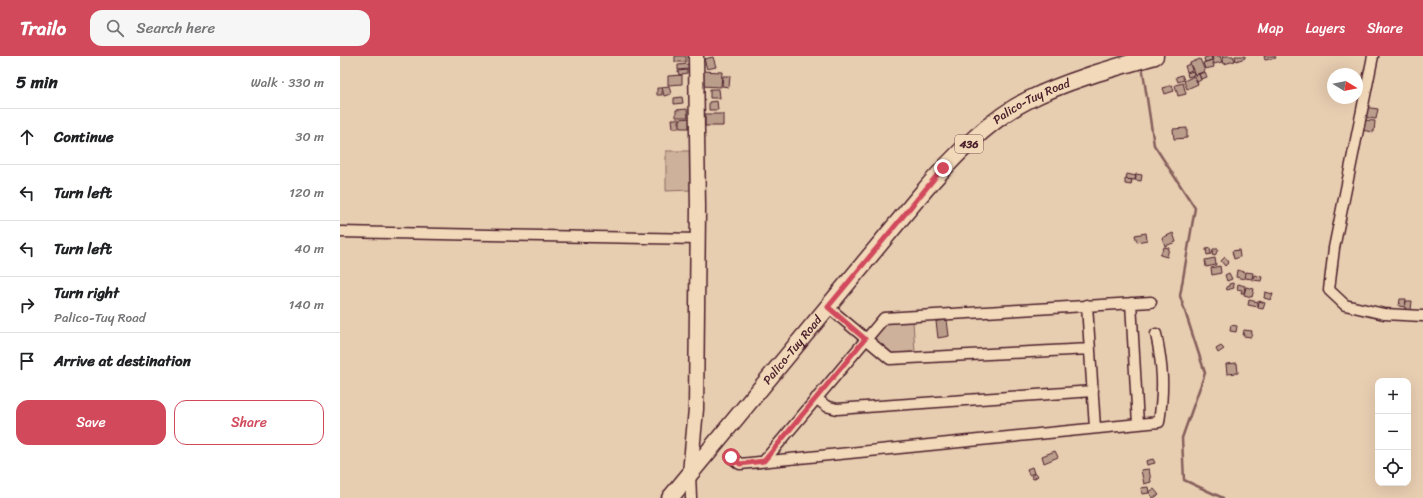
<!DOCTYPE html>
<html lang="en">
<head>
<meta charset="utf-8">
<style>
	body { margin:0; font-family:Sriracha,sans-serif; background:#f6f6f6; color:#202124 }
	.controls { position:absolute; right:12px; bottom:12px; display:grid; overflow:hidden; border-radius:8px; box-shadow:0 4px 16px #0002 }
	.controls button { width:36px; height:36px; display:grid; place-items:center; padding:0; border:0; border-bottom:1px solid #e0e0e0; background:#fff; color:#202124; font:20px sans-serif }
	.compass { position:absolute; left:987px; top:12px; width:36px; height:36px; border-radius:50%; background:#fff; box-shadow:0 4px 16px #0002; rotate:100deg }
	.stop { position:absolute; width:12px; height:12px; margin:-9px; border:3px solid #d1495b; border-radius:50%; background:#fff }
	.stop.end { background:#d1495b; border-color:#fff; box-shadow:0 1px 4px #0008 }
	.list { margin:0; padding:0; list-style:none }
	h2 { display:flex; justify-content:space-between; align-items:center; height:52px; margin:0; padding:0 16px; font-size:17px }
	h2 small { font-size:13px; font-weight:400; color:#757577 }
	.list li { display:grid; grid-template-columns:26px 1fr auto; gap:12px; align-items:center; box-sizing:border-box; height:56px; padding:0 16px; border-top:1px solid #e0e0e0 }
	.list b { display:block; font-size:15px; white-space:nowrap }
	.list p { margin:0; font-size:13px; white-space:nowrap; color:#757577 }
	.list em { font-size:13px; font-style:normal; color:#757577 }
	.actions { display:flex; gap:8px; padding:12px 16px }
	.actions a { flex:1; padding:9px 0; border:1px solid #d1495b; border-radius:12px; text-align:center; font-size:14px; color:#d1495b }
	.actions .main { background:#d1495b; color:#fff }
	.icon { flex:none; width:22px; height:22px; fill:none; stroke:currentColor; stroke-width:2; stroke-linecap:round; stroke-linejoin:round }
	.map { position:relative; flex:none; width:1083px; height:442px; overflow:hidden }
	header { display:flex; align-items:center; gap:24px; box-sizing:border-box; height:56px; padding:0 20px; background:#d1495b; color:#fff }
	header strong { font-size:19px }
	nav { display:flex; gap:22px; margin-inline-start:auto; font-size:14px }
	.search { width:280px; height:36px; background:#f6f6f6; display:flex; align-items:center; gap:10px; box-sizing:border-box; padding:0 14px; border-radius:12px; color:#757577; font-size:15px }
	main { display:flex }
	aside { flex:1; background:#fff }
	.map>svg:first-child { display:block }
</style>
</head>
<body>
<header>
<strong>Trailo</strong>
<div class="search"><svg class="icon" aria-label="search" viewBox="0 0 24 24"><circle cx="10" cy="10" r="6"/><path d="M15 15l6 6"/></svg>Search here</div>
<nav><a>Map</a><a>Layers</a><a>Share</a></nav>
</header>
<main>
<aside>
<h2>5 min<small>Walk · 330 m</small></h2>
<ul class="list">
<li><svg class="icon" aria-label="ahead" viewBox="0 0 24 24"><path d="M12 20V5M6 11l6-6 6 6"/></svg><div><b>Continue</b></div><em>30 m</em></li>
<li><svg class="icon" aria-label="left" viewBox="0 0 24 24"><path d="M17 20v-9H6M10 6l-5 5 5 5"/></svg><div><b>Turn left</b></div><em>120 m</em></li>
<li><svg class="icon" aria-label="left" viewBox="0 0 24 24"><path d="M17 20v-9H6M10 6l-5 5 5 5"/></svg><div><b>Turn left</b></div><em>40 m</em></li>
<li><svg class="icon" aria-label="right" viewBox="0 0 24 24"><path d="M7 20v-9h11M14 6l5 5-5 5"/></svg><div><b>Turn right</b><p>Palico-Tuy Road</p></div><em>140 m</em></li>
<li><svg class="icon" aria-label="arrive" viewBox="0 0 24 24"><path d="M6 21V4h12l-3 4 3 4H6"/></svg><div><b>Arrive at destination</b></div></li>
</ul>
<div class="actions"><a class="main">Save</a><a>Share</a></div>
</aside>
<div class="map">
<svg width="1083" height="442" viewBox="0 0 1083 442">
	<rect width="100%" height="100%" fill="#e8ceb1"/>
	<filter id="ink" filterUnits="userSpaceOnUse"><feTurbulence type="fractalNoise" baseFrequency=".025" numOctaves="2"/><feDisplacementMap in="SourceGraphic" scale="8" xChannelSelector="R" yChannelSelector="G"/><feConvolveMatrix kernelMatrix="1 2 1 2 8 2 1 2 1" color-interpolation-filters="sRGB"/></filter>
	<g filter="url(#ink)">
		<!-- green -->
		<path fill="#ceb19a" stroke="#8c6862" d="M326,95h26v39l-26,1z
			M573,265l2,31 -23,1 -18,-15 14,-15z"/>
		<g fill="none" stroke-linecap="round" stroke-linejoin="round">
			<!-- stream -->
			<path stroke="#855f5c" stroke-width="2.5" d="M802,9l12,80 41,63 -15,88 25,77 -23,65 2,42 39,18"/>
		</g>
		<!-- building -->
		<path fill="#bb9d8c" stroke="#4a1f2b" d="M335,0h11v6h-11z
			M871,0l1,4 -7,2 -1,-4z
			M872,0h8l2,6 -8,2z
			M882,0h11l2,5 -11,3z
			M895,0h10v2l-9,3z
			M924,0h11l1,2 -11,2z
			M373,1l3,10 -9,2 -3,-10z
			M860,3l5,12 -10,4 -5,-12z
			M872,4l2,7 -9,2 -2,-6z
			M349,8v5l-11,1v-5z
			M850,8l2,6 -5,2 -2,-6z
			M347,14v3l-8,2 -1,-4z
			M361,15l21,1 -1,15 -20,-1z
			M853,15l1,4 -6,2 -1,-4z
			M865,16l2,5 -6,2 -2,-5z
			M859,18l2,6 -4,2 -2,-6z
			M342,19v9l-14,1v-9z
			M842,19l2,5 -6,2 -2,-5z
			M383,20h7l-1,11 -7,-1z
			M854,20l4,8 -11,5 -3,-8z
			M843,27l3,11 -8,2 -3,-11z
			M832,29l2,6 -9,3 -2,-6z
			M329,30l2,8 -7,2 -2,-9z
			M317,32h5v7h-5z
			M370,33h9l1,9h-10z
			M342,41l1,6 -9,1v-6z
			M377,45l1,9h-9v-8z
			M1024,51l14,2 -2,10 -13,-2z
			M347,53l1,8h-12v-7z
			M365,58h18v12h-18z
			M351,62v10h-11v-9z
			M332,63h7v9h-6z
			M1024,64l11,1 -1,11 -14,-2z
			M847,72v10l-13,1 -1,-10z
			M787,118l9,2 -1,4 -9,-1z
			M796,118l6,1 -1,6 -6,-1z
			M785,123l7,1 -1,5 -6,-1z
			M806,177l1,7 -10,2 -2,-7z
			M833,177l3,9 -11,4 -3,-8z
			M824,191l5,1 -2,9 -7,-2z
			M870,192l1,6 -4,1 -1,-6z
			M873,193h5l-3,7 -3,-1z
			M899,194l1,7 -6,2 -2,-8z
			M885,201l4,5 -4,4 -4,-5z
			M875,202l1,7 -10,2 -1,-7z
			M880,210l1,7 -9,2 -1,-7z
			M897,214l8,2 -1,7 -8,-2z
			M906,216l7,1 -1,6 -7,-1z
			M889,217l3,6 -5,2 -2,-6z
			M914,219l8,2 -1,4 -8,-1z
			M893,227l1,5 -7,2 -1,-3 3,-1v-2z
			M898,228l7,2 -1,7h-3l1,-3 -5,-1z
			M906,231l8,2 -2,8 -8,-2z
			M925,236l8,2 -2,6 -7,-2z
			M1060,243h6l-1,8 -6,-1z
			M909,244l9,2v5l-10,-2z
			M919,245l6,2 -2,6 -5,-1z
			M1066,245h6l-1,9 -6,-1z
			M607,264l2,16 -11,2 -2,-17z
			M891,269l6,1 -1,6 -6,-1z
			M904,274l8,1 -1,6 -8,-1z
			M881,290l3,3 -6,4 -2,-4z
			M897,307l1,10 -11,1 -1,-10z
			M715,395l3,6 -14,6 -2,-7z
			M813,403l2,4 -8,2 -1,-4z
			M692,411l2,6 -5,2 -2,-6z
			M809,413l2,13 -7,2 -3,-14z
			M696,417l2,3 -5,3 -2,-3z
			M808,431l1,6 -7,1 -1,-6z
			M814,433l5,6 -6,3 -4,-6z"/>
		<g fill="none" stroke-linecap="round" stroke-linejoin="round">
			<!-- street casing -->
			<g stroke="#4a1f2b" stroke-width="13">
				<path id="street" d="M1033,0l-39,192 -5,42 16,15 39,9 39,2
					M0,176l358,7
					M791,247l7,121
					M747,249l8,123
					M488,251l62,52 200,-10
					M476,342l10,8 11,3 256,-18
					M391,401l9,7 419,-42c5,-33 4,-55 -3,-88
					M424,405l120,-143 267,-16
					M350,417l1,25"/>
			</g>
			<!-- secondary casing -->
			<g stroke="#4a1f2b" stroke-width="17">
				<path id="secondary" d="M350,417l6,-64 2,-200 -2,-153"/>
			</g>
			<!-- primary casing -->
			<g stroke="#4a1f2b" stroke-width="19">
				<g id="primary">
					<path id="s1" d="M330,442l247,-299c30,-36 69,-78 111,-99 40,-20 85,-32 127,-44"/>
				</g>
			</g>
			<!-- street -->
			<use href="#street" stroke="#f2d9b9" stroke-width="10"/>
			<!-- secondary -->
			<use href="#secondary" stroke="#f2d9b9" stroke-width="14"/>
			<!-- primary -->
			<use href="#primary" stroke="#f2d9b9" stroke-width="16"/>
		</g>
	</g>
	<g fill="none" stroke-linecap="round" stroke-linejoin="round" filter="url(#ink)">
		<!-- route -->
		<path stroke="#d1495b" stroke-width="5" d="M391,401l9,7 24,-3 101,-122 -37,-32 115,-139"/>
	</g>
	<g text-anchor="middle" dominant-baseline="central" stroke-width="3" stroke-linejoin="round" paint-order="stroke">
		<!-- shield labels -->
		<rect fill="#f2d9b9" stroke="#7c5756" stroke-width="1" x="615" y="79" width="28" height="18" rx="3"/>
		<g font-size="11" font-weight="bold" fill="#4a1f2b">
			<text x="629" y="88">436</text>
		</g>
		<!-- street labels -->
		<g font-size="12" fill="#4a1f2b" stroke="#f2d9b9">
			<text stroke="none"><textPath href="#s1" startOffset="540">Palico-Tuy Road</textPath></text>
			<text stroke="none"><textPath href="#s1" startOffset="192">Palico-Tuy Road</textPath></text>
		</g>
	</g>
</svg>
<div class="controls">
<button>+</button>
<button>−</button>
<button><svg class="icon" aria-label="locate" viewBox="0 0 24 24"><circle cx="12" cy="12" r="6"/><path d="M12 2v4M12 18v4M2 12h4M18 12h4"/></svg></button>
</div>
<svg class="compass" viewBox="-18 -18 36 36"><path d="M0-13l5 13h-10z" fill="#e53935"/><path d="M0 13l5-13h-10z" fill="#757577"/></svg>
<div class="stop" style="left:391px;top:401px"></div>
<div class="stop end" style="left:603px;top:112px"></div>
</div>
</main>
</body>
</html>
